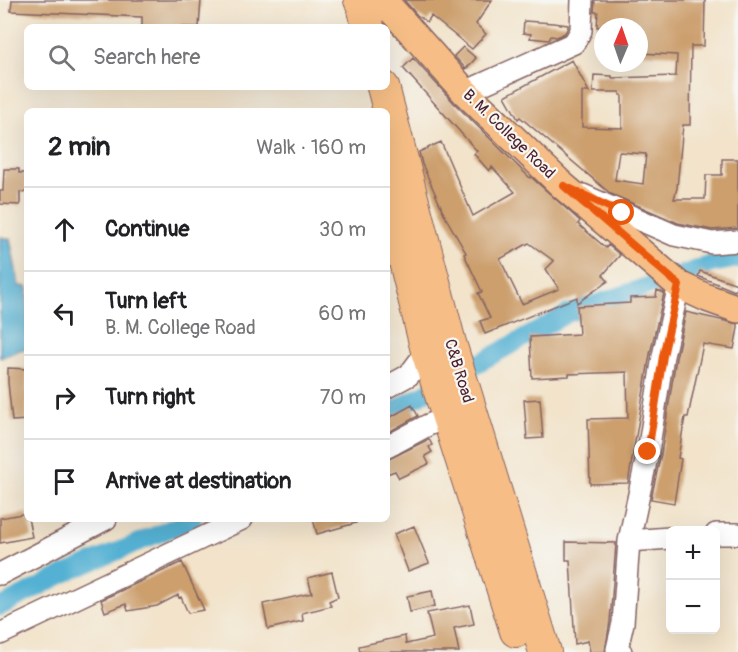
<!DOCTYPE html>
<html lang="en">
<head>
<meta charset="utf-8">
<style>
	body { margin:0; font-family:Pangolin,sans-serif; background:#f2f2f2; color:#202124 }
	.controls { position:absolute; right:18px; bottom:18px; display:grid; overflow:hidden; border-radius:9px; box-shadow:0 6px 24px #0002 }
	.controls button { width:54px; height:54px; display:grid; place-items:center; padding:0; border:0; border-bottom:2px solid #e0e0e0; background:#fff; color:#202124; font:30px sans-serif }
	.compass { position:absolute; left:594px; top:18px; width:54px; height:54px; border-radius:50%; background:#fff; box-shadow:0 6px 24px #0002; rotate:2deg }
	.stop { position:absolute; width:18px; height:18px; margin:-14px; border:4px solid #ea580c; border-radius:50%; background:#fff }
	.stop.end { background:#ea580c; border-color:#fff; box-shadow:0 2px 6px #0008 }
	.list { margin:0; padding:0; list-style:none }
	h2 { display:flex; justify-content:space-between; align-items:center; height:78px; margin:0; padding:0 24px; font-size:26px }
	h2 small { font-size:20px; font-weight:400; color:#757577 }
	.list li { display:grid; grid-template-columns:39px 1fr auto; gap:18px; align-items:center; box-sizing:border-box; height:84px; padding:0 24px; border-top:2px solid #e0e0e0 }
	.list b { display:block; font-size:22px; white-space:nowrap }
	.list p { margin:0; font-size:20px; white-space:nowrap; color:#757577 }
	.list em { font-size:20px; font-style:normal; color:#757577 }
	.icon { flex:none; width:33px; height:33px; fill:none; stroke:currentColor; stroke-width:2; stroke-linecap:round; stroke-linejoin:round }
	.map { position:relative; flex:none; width:738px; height:652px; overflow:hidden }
	.search { position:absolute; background:#fff; box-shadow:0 6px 24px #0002; left:24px; top:24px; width:366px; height:66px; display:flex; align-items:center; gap:15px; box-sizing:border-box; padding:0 21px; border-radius:9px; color:#757577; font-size:22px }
	.panel { position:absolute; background:#fff; box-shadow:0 6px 24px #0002; left:24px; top:108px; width:366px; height:414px; border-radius:9px }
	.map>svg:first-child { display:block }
</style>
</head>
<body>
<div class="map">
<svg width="738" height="652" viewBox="0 0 738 652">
	<rect width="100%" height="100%" fill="#f6f6f2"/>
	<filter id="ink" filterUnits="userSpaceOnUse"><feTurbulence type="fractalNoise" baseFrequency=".0167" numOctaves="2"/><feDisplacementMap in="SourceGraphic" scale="12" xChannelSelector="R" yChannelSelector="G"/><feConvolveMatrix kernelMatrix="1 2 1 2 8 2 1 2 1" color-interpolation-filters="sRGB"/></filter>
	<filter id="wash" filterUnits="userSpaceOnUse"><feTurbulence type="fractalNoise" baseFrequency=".008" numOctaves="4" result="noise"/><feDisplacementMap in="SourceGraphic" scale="24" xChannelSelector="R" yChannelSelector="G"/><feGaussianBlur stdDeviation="1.35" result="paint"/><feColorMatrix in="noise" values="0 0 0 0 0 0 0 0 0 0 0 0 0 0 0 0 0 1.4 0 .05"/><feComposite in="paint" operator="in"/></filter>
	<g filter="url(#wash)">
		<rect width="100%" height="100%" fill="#f2e3ca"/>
		<!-- water -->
		<path fill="#55b1d3" stroke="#50687f" stroke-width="1.5" d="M0,237l10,2 9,47 8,1v62h-5l-22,9z"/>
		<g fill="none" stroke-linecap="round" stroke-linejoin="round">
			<!-- canal -->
			<path stroke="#55b1d3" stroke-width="18" d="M387,414l182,-101 143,-49 26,-5
				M0,607l62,-32 131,-56"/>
		</g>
		<g id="blocks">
			<!-- building -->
			<path fill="#cc9f6d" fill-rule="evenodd" d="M12,0h189l-2,27h-57v-10l-131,-6z
				M404,0h88l-16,24 10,10 -14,15 -41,-33 -4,6 -10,-7z
				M595,0h110l-1,46h-13l-1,79h-7l-6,63 -3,11h31l1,-24h16v-16h16v69l-26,2 -34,-7 -67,-29 -91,-77 -2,2 -13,-23 67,-36 17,32h-7v35l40,1v-33h-2v-3h-27l1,-17 18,1v2l64,-2 1,-21 -38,-2v-26h-42l1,-15h-4zM619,152l27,2 -3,30 -28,-4z
				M524,21l29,2 15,2v2l-3,6 -8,4 -6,-1 -2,4 -19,-2 1,-4 -8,-1z
				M463,47l13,11 -10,11 -12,-13z
				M413,58l41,45 76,75 1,-1 49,44 -2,3 28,24 2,-3 12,10 -17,20 5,6 -31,22v-6l-92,37 -5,-13 10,-3 -12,-25 4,-1 -18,-38 2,-1 -20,-35 -24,-54 -3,-12 22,-10 32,74 42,-24 -23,-25 -3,4 -15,-17 3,-3 -74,-83zM529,243l25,18 -8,8 13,20 -37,15 -22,-45z
				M4,169h15v4h8v19h-7v13l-20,-1v-13h3z
				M700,271l37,13 -2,7 -37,-15z
				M657,290l7,3 -14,61 -22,129 -38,1 -2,-65 40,-1 -1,-46 -58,2v2l-37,2 -2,-41 49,-3 -2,-28 53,-3v-5l26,-1z
				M686,312l52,12v4l-4,21 -31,-5 -15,73h-3l-7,41 3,1 -7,44 -23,-4 10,-45 15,-96z
				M8,368l19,1v51l-15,1 -4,-39z
				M540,399l3,39 -16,1 -3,-39z
				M412,405l6,11 -31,17v-14z
				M429,439l3,6 -3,2 3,5 -7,4 4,8 -30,14 -4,-7 -8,3v-14z
				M27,513l5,24 -32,6v-25z
				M313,519h42l1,4 -39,11z
				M414,526l15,37 -21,8 -14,-37z
				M566,542l50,1 -6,78 -5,31h-15l-2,-11 -13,3 -5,-84h-4z
				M182,562l22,48 -16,3 -7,-16 -2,1 -1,-3 -21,11 -29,5 -2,-7 -21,8 -4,-12z
				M332,572l6,25 -9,4 2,5 -29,7 1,8 -35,8 -5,-25 49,-11 -4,-15z
				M432,591l3,15 -25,6 -3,-16z
				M470,605l4,19 -20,4 5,24h-99l-1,-6 46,-10 1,8 27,-6 -6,-25z"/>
		</g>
	</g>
	<g filter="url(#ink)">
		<use href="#blocks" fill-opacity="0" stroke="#856463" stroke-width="1.5"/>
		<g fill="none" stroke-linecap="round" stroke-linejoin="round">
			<!-- minor casing -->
			<g stroke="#856463" stroke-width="24">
				<path id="minor" d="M465,92l109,-49 7,-12 1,-31
					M583,195l91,40 38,8 26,-2
					M387,387l22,-12 18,-24
					M387,447l41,-22 21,-8
					M716,534h22
					M629,541l41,-3
					M0,574l106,-55
					M0,634l242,-115
					M621,652l-4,-3 6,-26 6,-82 19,-89 15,-96 16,-71"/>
			</g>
			<!-- major casing -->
			<g stroke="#856463" stroke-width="30">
				<path id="major" d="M383,0l82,92 98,94 116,99 28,13 31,11"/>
			</g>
			<!-- highway casing -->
			<g stroke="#856463" stroke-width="34">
				<path id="highway" d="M360,0l3,5 5,22
					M383,87l67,256 95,309
					M387,188l40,163 89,280"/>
			</g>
			<!-- minor -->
			<use href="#minor" stroke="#fff" stroke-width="21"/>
			<!-- major -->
			<use href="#major" stroke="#f6be86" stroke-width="27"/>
			<!-- highway -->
			<use href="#highway" stroke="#f6be86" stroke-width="32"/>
		</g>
	</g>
	<g fill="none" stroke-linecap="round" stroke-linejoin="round" filter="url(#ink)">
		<!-- route -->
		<path stroke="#ea580c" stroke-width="8" d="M622,213l-58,-27 115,99 -16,71 -15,96"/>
	</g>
	<g text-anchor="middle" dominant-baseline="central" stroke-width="4.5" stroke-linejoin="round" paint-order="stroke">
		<!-- street labels -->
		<g font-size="16" fill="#4a1f2b" stroke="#f6f6f2">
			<text transform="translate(509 134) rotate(44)">B. M. College Road</text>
			<text transform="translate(459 371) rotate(73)">C&amp;B Road</text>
		</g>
	</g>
</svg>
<div class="controls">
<button>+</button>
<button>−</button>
</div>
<svg class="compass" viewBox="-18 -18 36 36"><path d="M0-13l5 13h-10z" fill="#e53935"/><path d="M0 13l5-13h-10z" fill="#757577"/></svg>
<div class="stop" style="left:622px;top:213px"></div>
<div class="stop end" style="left:648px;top:452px"></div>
<div class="search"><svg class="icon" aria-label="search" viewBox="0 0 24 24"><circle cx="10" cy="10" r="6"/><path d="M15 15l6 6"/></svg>Search here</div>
<section class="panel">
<h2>2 min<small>Walk · 160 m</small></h2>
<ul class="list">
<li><svg class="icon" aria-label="ahead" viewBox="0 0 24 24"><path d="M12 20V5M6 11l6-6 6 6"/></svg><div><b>Continue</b></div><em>30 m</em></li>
<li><svg class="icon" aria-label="left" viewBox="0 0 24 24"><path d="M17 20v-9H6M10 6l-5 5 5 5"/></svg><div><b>Turn left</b><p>B. M. College Road</p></div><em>60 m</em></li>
<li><svg class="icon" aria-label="right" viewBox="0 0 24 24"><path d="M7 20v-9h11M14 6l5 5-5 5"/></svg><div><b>Turn right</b></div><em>70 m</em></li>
<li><svg class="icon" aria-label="arrive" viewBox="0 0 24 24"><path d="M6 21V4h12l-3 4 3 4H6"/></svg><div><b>Arrive at destination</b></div></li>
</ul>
</section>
</div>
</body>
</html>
